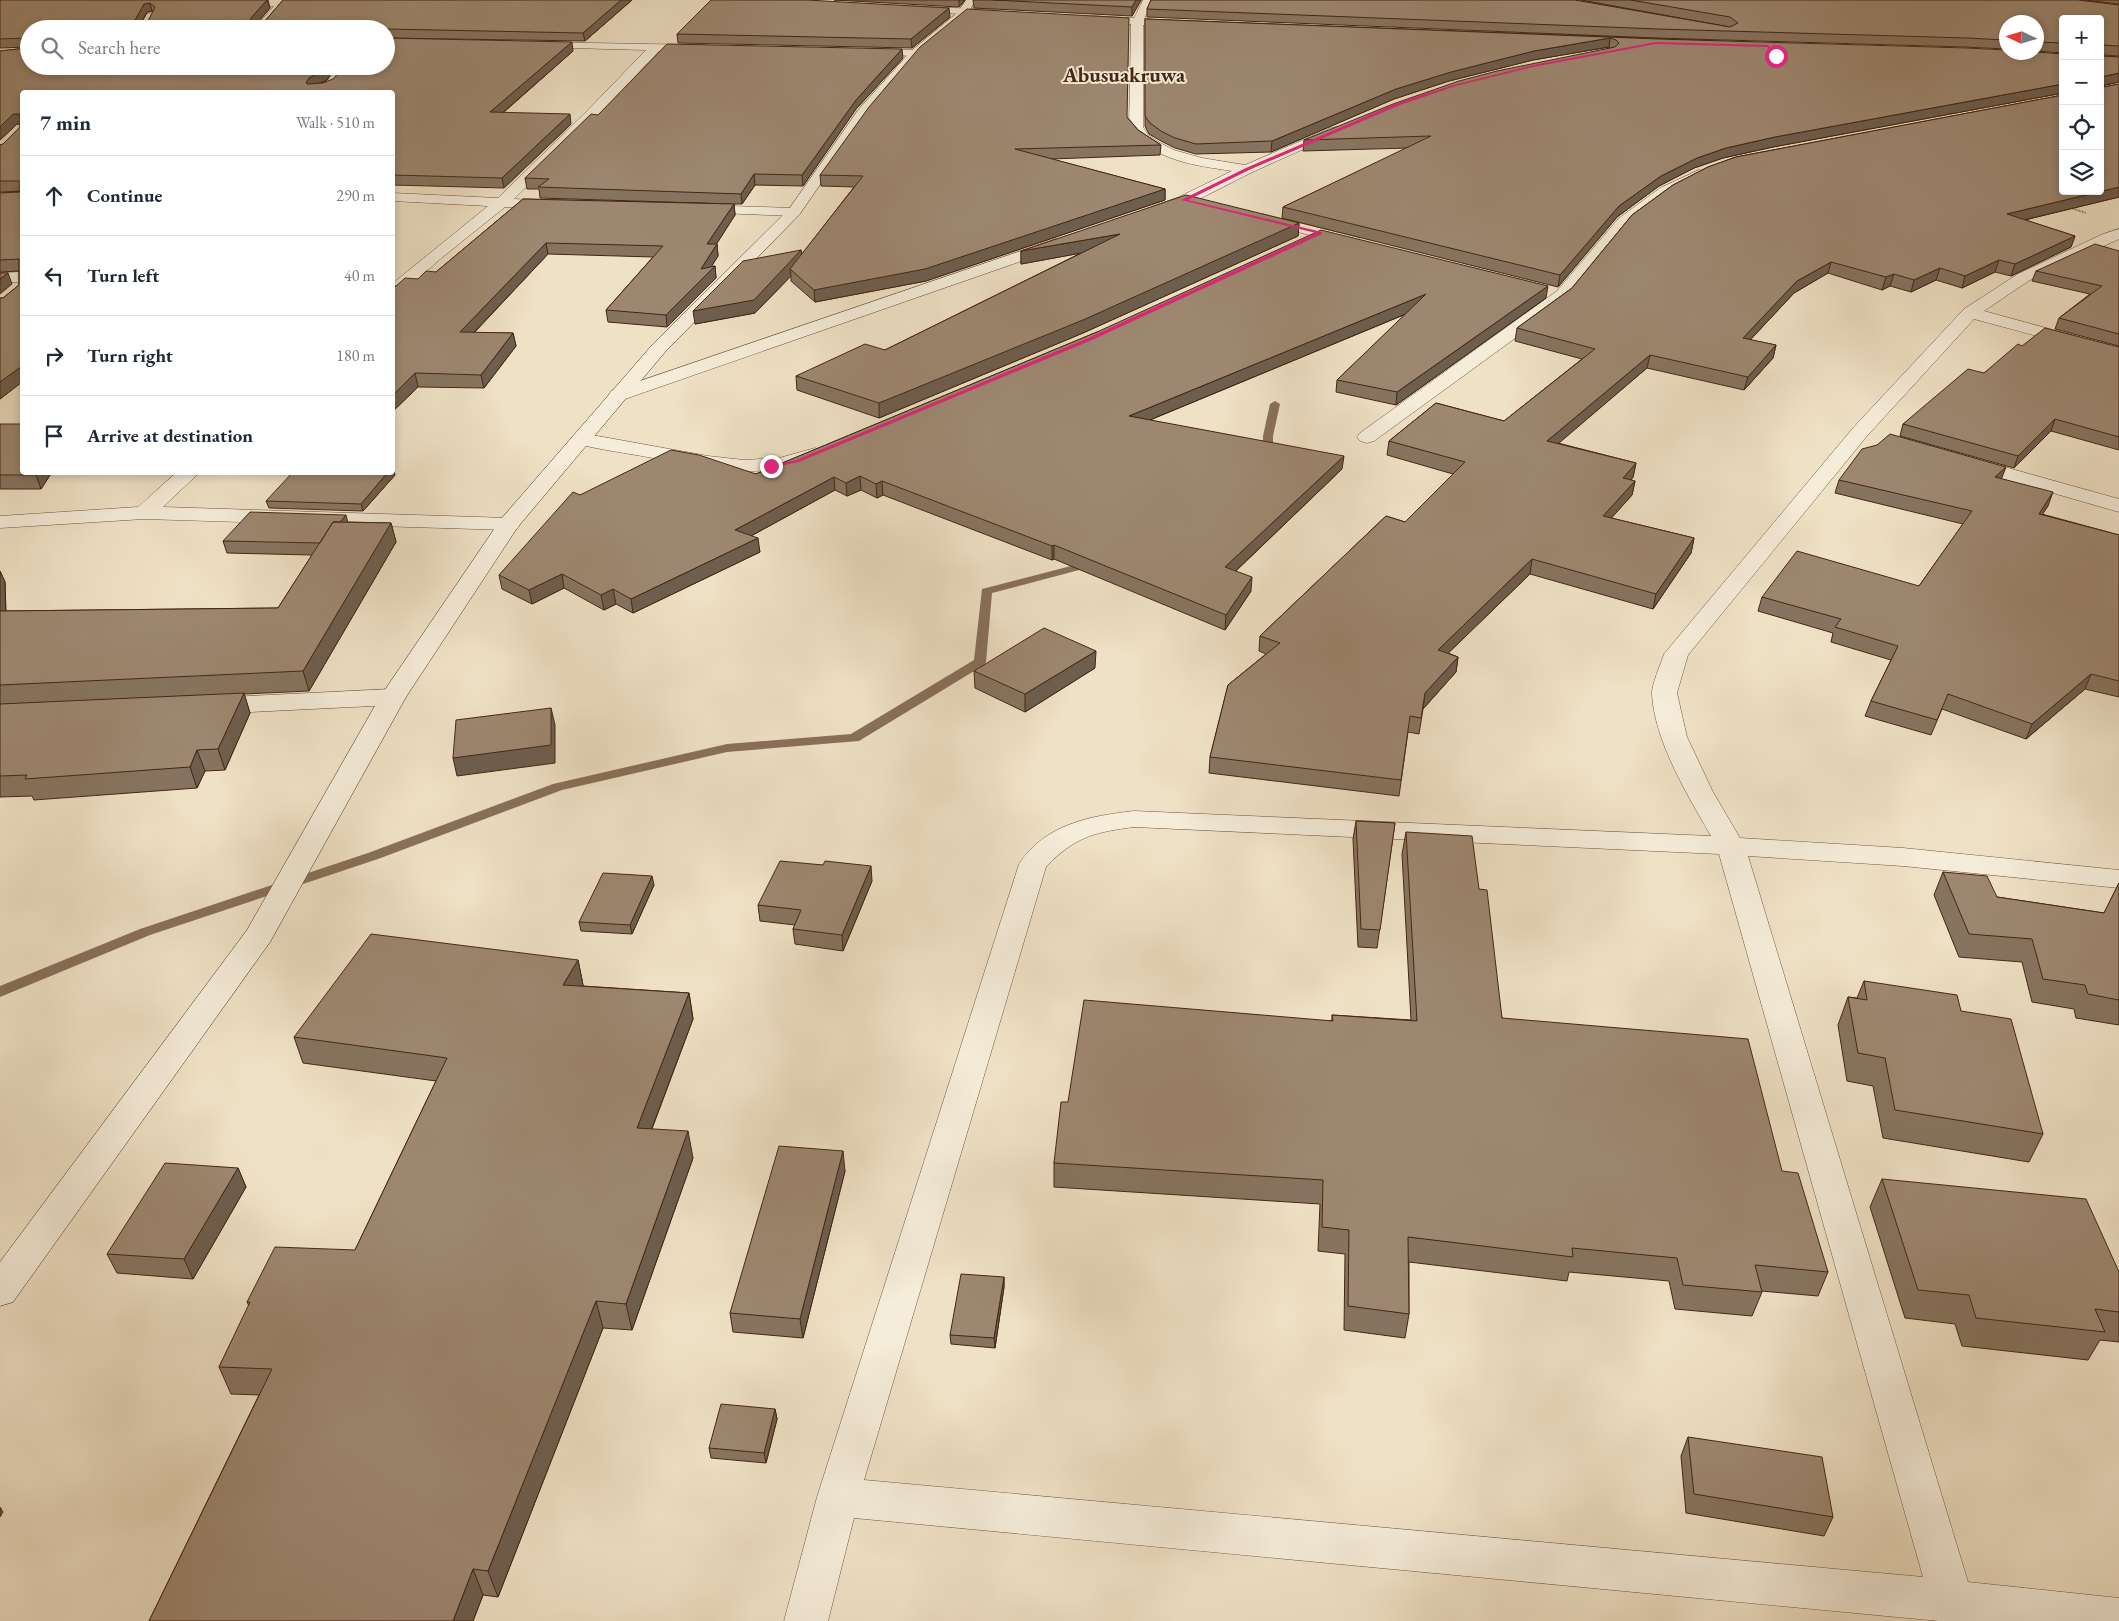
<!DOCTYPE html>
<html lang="en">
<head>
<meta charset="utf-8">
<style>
	body { margin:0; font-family:"EB Garamond",serif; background:#f2f2f3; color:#1f2937 }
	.controls { position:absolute; right:15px; top:15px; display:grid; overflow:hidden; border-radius:5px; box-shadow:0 2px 8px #0003 }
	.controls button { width:45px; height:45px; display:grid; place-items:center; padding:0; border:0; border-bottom:1px solid #e0e1e3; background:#fff; color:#1f2937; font:25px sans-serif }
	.compass { position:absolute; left:1999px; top:15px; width:45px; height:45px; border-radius:50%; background:#fff; box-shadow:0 2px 8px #0003; rotate:274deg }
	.stop { position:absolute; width:15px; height:15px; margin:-11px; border:4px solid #db2777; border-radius:50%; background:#fff }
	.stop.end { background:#db2777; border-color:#fff; box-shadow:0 1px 5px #0008 }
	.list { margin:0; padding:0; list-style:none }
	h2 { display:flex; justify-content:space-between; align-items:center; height:65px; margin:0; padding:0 20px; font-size:21px }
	h2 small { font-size:16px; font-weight:400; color:#747a83 }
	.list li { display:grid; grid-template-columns:32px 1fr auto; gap:15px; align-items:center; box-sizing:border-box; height:80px; padding:0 20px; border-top:1px solid #e0e1e3 }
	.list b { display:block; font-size:19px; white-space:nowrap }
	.list em { font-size:16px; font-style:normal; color:#747a83 }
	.icon { flex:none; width:28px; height:28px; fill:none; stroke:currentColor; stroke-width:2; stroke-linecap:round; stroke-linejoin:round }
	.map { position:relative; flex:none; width:2119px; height:1621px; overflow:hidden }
	.search { position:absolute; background:#fff; box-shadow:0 2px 8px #0003; left:20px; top:20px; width:375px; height:55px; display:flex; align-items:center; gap:12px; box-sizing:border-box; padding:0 18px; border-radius:28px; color:#747a83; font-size:19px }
	.panel { position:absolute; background:#fff; box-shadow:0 2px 8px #0003; left:20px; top:90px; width:375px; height:385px; border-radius:5px }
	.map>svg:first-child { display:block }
</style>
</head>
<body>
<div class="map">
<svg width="2119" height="1621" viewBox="0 0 2119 1621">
	<rect width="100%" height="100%" fill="#efe1c5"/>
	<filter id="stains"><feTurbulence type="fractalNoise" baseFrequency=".004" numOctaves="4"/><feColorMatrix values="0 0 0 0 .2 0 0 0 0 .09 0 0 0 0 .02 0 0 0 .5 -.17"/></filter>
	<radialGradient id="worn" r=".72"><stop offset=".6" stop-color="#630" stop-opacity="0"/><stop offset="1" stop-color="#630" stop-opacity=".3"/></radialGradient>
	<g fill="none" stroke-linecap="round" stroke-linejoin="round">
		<!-- stream -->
		<path fill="#88705a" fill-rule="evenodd" d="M1275,401l5,3 -7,32v24l-5,3 -5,-3v-24l7,-32z
			M1094,560l4,1 2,2 -2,2 -106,28 -6,69 -2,3 -125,76 -132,11 -165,38 -184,69 -228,76 -150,62v-11l140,-57 228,-76 185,-69 174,-40 124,-10 123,-74 8,-71z"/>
		<!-- street casing -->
		<g stroke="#6f5540" stroke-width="1">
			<path id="street" d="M228,0h56l4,3 -23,26h-11l20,-23 -42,-1 -4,-1z
				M1143,0h10l-9,19 38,2 6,3 -6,3 -39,-2v102l5,8 12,8 14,7 28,8 43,7 86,-37 5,-1 7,4 -2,3c-30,12 -59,24 -88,38 -21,9 -82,46 -102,41l-2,-3 2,-3 28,-10 53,-26c-38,-6 -79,-10 -103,-44l2,-103 -38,-2 -5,-3 5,-3 41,2z
				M913,6l82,4 5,3 -5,3 -86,-5 -1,-2z
				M151,13l5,3 -7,13h-11l9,-15z
				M536,42l165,3 6,3 -6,3h-42l-63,67 -82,81 42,2 5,1 2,3 -2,3 -56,-1 -66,53 -41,37 -6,1v-14l96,-78 -96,-5v-8l106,5 88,-86 60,-62 -114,-3 -2,-2z
				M866,49l49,1 6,3 -6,3 -53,-2 -2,-2 2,-2z
				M337,66h12c-11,20 -15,26 -39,26l2,-3 16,-8z
				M1699,170l5,1 2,3 -2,3 -34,17 -42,31 -59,74 -195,142 -7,2 -7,-2 -3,-4 3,-4 197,-142 61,-72 42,-31z
				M696,205l98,3 5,1 2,3 -2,3 -5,1 -103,-4 -2,-3 2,-3z
				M1263,214l96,24 2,3 -2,3 -6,2 -95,-24 -3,-3 3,-3z
				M2119,229v10l-89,41 -46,31 135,37v10l-145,-39 -107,117 -179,219 -11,38 10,44 26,55 27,46 163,10 216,22v18l-216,-22 -155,-10 220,726 151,16v23h-180l-1085,-103 -26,103h-44l33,-124 202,-633c26,-40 71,-48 115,-53l577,25c-23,-40 -56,-94 -59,-141 -1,-10 9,-31 12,-41l189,-226 111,-119 54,-35 85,-40zM1134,827l585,27 204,723 -1059,-97 182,-613c28,-30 49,-35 88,-40z
				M1056,239l6,2 2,3 -2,3 -437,152 -7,2 -7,-2 -2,-4 2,-4z
				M22,272v10l-22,1v-10z
				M581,433l127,23 36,4 35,-2 36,-10 7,2 3,4 -3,4c-62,22 -107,12 -169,0 -26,-5 -53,-8 -79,-15l-3,-4 3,-4z
				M1969,457l150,42v13l-157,-45 -3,-4 3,-4z
				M177,472h23l-37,35 346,11 8,1 3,5 -3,5 -8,1 -365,-11 -144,9v-12l138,-9z
				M393,689l9,3 4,5 -4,5 -9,3 -183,9 -9,-3 -4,-5 4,-5 9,-3z"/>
		</g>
		<!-- secondary casing -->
		<g stroke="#442614" stroke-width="1">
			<path id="secondary" d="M966,0h10l-10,16 -47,39 -51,61 -69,99 -134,137 -148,176 -111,169 -136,245 -257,360 -13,4v-44l247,-332 133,-233 121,-178 152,-175 136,-135 69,-99 53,-59 47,-39z"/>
		</g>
		<!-- path -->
		<path stroke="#442614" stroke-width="2" stroke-dasharray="0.5 1" stroke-linecap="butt" d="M2068,207l18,6"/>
		<!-- street -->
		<use href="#street" fill="#f5ecd9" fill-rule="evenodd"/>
		<!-- secondary -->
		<use href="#secondary" fill="#f5ecd9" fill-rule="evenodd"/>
	</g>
	<!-- wall -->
	<path fill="#877460" stroke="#442614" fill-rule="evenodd" d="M0,0h268l2,8 -12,14h6l19,-22h349l-47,41 -199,-3v-9l-357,37h306l-8,14 -8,4 254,-33 -70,62 68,11 -67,64 -112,-3v-93h-370v290l-22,17v-101h3l16,-13v-14l-19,1v-79l20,-2 -20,1v-47l3,-1 17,-17v-3h-3l-17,16v-89l27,-3v-1l-27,1zM152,11l1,1 -5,9 -6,1 5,-10z
		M834,0h131l-6,7z
		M973,0h168l-9,16 -158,-8z
		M1151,0h424l154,27 -148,-27h497l41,5v51l-17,-1v1l17,1v25l-17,4 2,1 15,-3v113l-94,23 50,16 -4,11 -60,29 -16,-4 -33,16 -26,-8 -25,12 -21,-6 -8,4 -54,-17 -34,20 -44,47 26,5 -3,13 -29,32 -97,-22 -89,75 78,20 -3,14 -2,3 4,1 -3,14 -21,23 83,20 -3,15 -38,56 -123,-35 -82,79 10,4 -2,15 -33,37 -4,25 -11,-2 -9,64 -190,-23 1,-16 18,-72 38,-31 -7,-3 1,-15 126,-120 19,6 48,-48 -66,-19 2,-14 47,-38 68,18 78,-62 -67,-18 2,-13 55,-40 60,-73 41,-30 35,-18 28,-10 327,-62v96h37v-172h-37v34l-27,-2v-29h-30v27l-42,-2 -308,-9 -509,-21v-8z
		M2086,0h33v4z
		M950,17l-38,31 -234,-5 -1,-9z
		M1145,19l918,35v39l-290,54 -50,11 -29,10 -35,18 -42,31 -59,70 -276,-69 1,-11 125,-59 -105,3 1,-11 306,-92 -1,-1 -76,13 -84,21 -55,18 -123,53 -75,2 -21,-6 -14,-7 -12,-7 -4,-8z
		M903,58l-47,51 -53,77 -48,-1 -13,19h-8l1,11 -19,29h1l1,12 -7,11 4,-1 1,12 -49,49 -59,-5 -2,-12 47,-53 -105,-3 -74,79h39l3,13 -32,42 -66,-1 -26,25v-125l26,-8 18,-7 87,-73 208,5 -191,-6 -1,-9h-12l-2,-11 73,-63z
		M1127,117l11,13 23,15 -1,10 -109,4 114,30v11l-239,81 -111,21 -24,-21v-5l-36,37 -60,11 106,-74 1,4 52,-67 -33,-1 -1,-11z
		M1299,223l-1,13 -215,97 -204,85 -82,-28 -1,-14 89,-26 196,-97 -60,11v-13z
		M2119,251v95l-64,-17 4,-11 31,-24 -58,-13 4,-10z
		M1546,298l-150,107 -60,-13 1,-12 69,-66 -256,106 192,49 -106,102 15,20 -26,39 -171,-71 -2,1 -169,-65 -6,3 -16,-8 -14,6 -12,-6 -84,46 9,16 -127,61 -17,-9 -12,6 -40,-22 -32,16 -30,-15 -3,-14 81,-80 176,-21 341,-142z
		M2022,346l97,1v103l-68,-19 -37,37 -114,-32 3,-12 81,-51z
		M0,424l52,48 -11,17h-41z
		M395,475l-32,36 -94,-3 -3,-7z
		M2002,479l46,27 -6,8 77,21v162l-34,-8 -59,50 -84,-30 -11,26 -66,-19 6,-15 20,-41 -60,-18 2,-9 -75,-22 4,-14 157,-11 44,-62 -128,-31 4,-13z
		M348,522l43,1 5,19 -87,149 -65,3 6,19 -25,57 -20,1 -8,17 -163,12 -2,-4 -32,1v-226l5,11 1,29 272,-3 34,-53 -85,-2 -4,-12z
		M1095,668l-70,44 -50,-24 -1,-17z
		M1356,821l39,2 -18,125 -19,-1 -5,-108z
		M1406,832l73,57 23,129 280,153 46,101 -10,24 -57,-5 1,1 -10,24 -77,-7 -6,-28 -100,-9 -2,9 -158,-19v52l-4,24 -61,-8 1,-76 -27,-3 2,-47 -266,-17v-24l14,-61 264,-82v-5l79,5 -9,-166z
		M823,865l49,16 -29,70 -48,-7 -2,-15 2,-4 -35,-4 -2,-16z
		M1943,872l54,25 107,16 15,-30v142l-43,-7 -2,-9 -42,-7 -10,-40 -63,-5 -25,-62z
		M654,885l-22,49 -51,-3 -2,-9z
		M578,960l5,25v1l106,7 4,26 -41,110 41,29 -61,172 -29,-2 -105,269 -15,-2 -10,26h-324l110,-226 -28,-1 -12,-27 30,-61 -2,-4 108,-52 81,-169 -133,-18 -9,-26z
		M1864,981l97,30 82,123 -14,28 -146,-24 -10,-52 -26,-5 -9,-56 10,-28 9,1z
		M238,1168l8,19 -53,92 -76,-6 -10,-19z
		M845,1171l-42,167 -70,-6 -3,-19z
		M1882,1179l237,93v70l-19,-2 -12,20 -126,-14 -7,-22 -50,-6 -35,-111z
		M1004,1277v10l-9,61 -44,-4 -1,-9z
		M775,1409l2,10 -11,44 -55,-5 -2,-10z
		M1688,1437l145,80 -9,19 -138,-23 -5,-57z"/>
	<!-- shaded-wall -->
	<path fill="#6e5e4e" stroke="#442614" d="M267,0l3,8 -17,20 -3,-9z
		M621,0h11l-47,41 -2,-8z
		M959,0h6l-6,7z
		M1136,0h5l-9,16v-9z
		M150,3l2,8 -5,1 -9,17 -4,-7 10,-18z
		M949,8l1,9 -38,31 -1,-9z
		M1610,38l-1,9 -76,13 -84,21 -55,18 -123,53 1,-11 124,-52 55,-17 83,-21z
		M572,42l1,9 -81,71 -2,-10z
		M902,49l1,9 -47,51 -53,77 -1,-11 54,-75z
		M327,66h8l-8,14 -16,7 -5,-4 3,-5z
		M2119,73v9l-19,4 1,-9z
		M2063,84v9l-290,54 -50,11 -29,10 -35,18 -42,31 -59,70 2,-12 59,-69 42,-30 36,-18 29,-10 49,-11z
		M13,114h7l2,10h-5l-17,16v-13z
		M570,114l1,10 -67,64 -2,-10z
		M754,174l1,11 -13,19 -1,-10z
		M2119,187v10l-116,28 4,-11z
		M1165,189v11l-239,81 -111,21 -1,-12z
		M734,204l1,11 -26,41 -2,-12z
		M1299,223l-1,13 -215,97 -204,85v-15z
		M1120,234v12l-99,18v-13z
		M2075,236l-4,11 -60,29 4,-12z
		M546,243l2,11 -86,91 -2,-13z
		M717,244l1,12 -12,19 9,-9 1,12 -49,49 -1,-12 35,-46z
		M801,250l2,13 -13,6 1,7 -36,37 -60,11 -2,-13z
		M1999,260l-4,12 -33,16 3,-12z
		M1831,262l-3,11 -34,20 -54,58 3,-13 54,-57z
		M1940,268l-4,12 -25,12 3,-12z
		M8,273l4,11 -12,10v-15z
		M1894,274l-4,12 -8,4 4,-13z
		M1548,286l-2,12 -150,107 1,-13z
		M1426,294l-1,12 -297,123 1,-13z
		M513,333l3,13 -32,42 -3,-13z
		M1776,345l-3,13 -29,32 4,-13z
		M1650,355l-3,13 -102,87 2,-14z
		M22,366v16l-22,17v-17z
		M415,373l3,14 -26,25v-16z
		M2055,419l-4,12 -37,37 4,-12z
		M1344,456l-2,13 -118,113 1,-15z
		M1636,463l-3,14 -13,15 3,-14z
		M393,467l2,8 -32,36 -2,-7 27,-32h4z
		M2006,467l-5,13 -6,-3z
		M38,472h14l-11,17 -5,-14z
		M860,476l1,14 -14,6 -1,-13z
		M834,477l1,13 -99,54 -1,-14z
		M882,481l1,14 -6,3 -1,-14z
		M1635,481l-3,14 -32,36 3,-15z
		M2053,492l-5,14 -14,21 5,-13z
		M346,515l3,12 -28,16z
		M391,523l5,19 -87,149 -6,-20z
		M758,538l2,14 -127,61 -2,-14z
		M1694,538l-3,15 -38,56 3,-15z
		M1054,545v14l-2,1v-14z
		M1532,559l-2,15 -95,92 3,-16z
		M0,571l5,11 1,49 -6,-15z
		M562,574l2,14 -32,16 -3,-14z
		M1252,577l-1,14 -26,39 1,-15z
		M613,589l3,15 -12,6 -3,-15z
		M1096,651l-1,17 -70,44v-18z
		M1458,657l-2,15 -33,37 2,-16z
		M2091,674l-6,15 -59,50 6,-15z
		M244,693l6,20 -25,57 -7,-21z
		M551,708l4,17v38l-98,13 -4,-18z
		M197,750l8,21 -8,17 -7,-21z
		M871,866l1,15 -29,70 -1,-16z
		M652,876l2,9 -22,49 -2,-9z
		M578,960l5,25 -14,26 -6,-26z
		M689,993l4,26 -51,135 -5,-26z
		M688,1131l5,27 -61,172 -6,-26z
		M843,1151l2,20 -42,167 -3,-19z
		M238,1168l8,19 -53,92 -9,-20z
		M1004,1277v10l-9,61 -1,-10z
		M596,1301l7,27 -105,269 -10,-26z
		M775,1409l2,10 -11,44 -2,-10z
		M0,1507l3,5 -3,5z
		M473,1569l10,26 -10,26h-20z"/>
	<!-- building -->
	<path fill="#9d8770" stroke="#442614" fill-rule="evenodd" d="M0,0h267l-17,19 2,3h12l19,-22h338l-38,33 -197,-4h-357v37h298l-3,4 -15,8 -3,5 2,1 15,-1 10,-4 8,-9 2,-4h43v-28l186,4 -82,70 80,2 -68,64 -110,-3v-83h-370v274l-22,16v-84h3l16,-13v-26l-19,1v-67l20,-1v-10l-2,-1h-18v-36l3,-1 17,-17v-13h-7l-13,13v-76l27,-3 1,-8 -2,-2 -26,1zM150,3l5,4 -7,14 -14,1 10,-18z
		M711,0h96l142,8 -38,31 -234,-5z
		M993,0h143l-4,7z
		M1151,0h424l155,27 8,-4 -8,-6 -99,-17h447l41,5v41l-17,-1v11l17,1v16l-18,4v8l3,2 15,-3v103l-112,27 68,22 -60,28 -16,-4 -34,16 -25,-8 -26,12 -20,-6 -8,3 -55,-15 -34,19 -54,57 33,7 -28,32 -98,-22 -103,86 89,22 -13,15 12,3 -32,35 91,22 -38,56 -124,-35 -94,91 20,7 -33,36 -4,25 -11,-2 -9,64 -191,-23 18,-72 52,-42 -20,-7 126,-120 19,6 60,-60 -76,-21 47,-38 68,18 91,-72 -78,-21 55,-40 60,-73 41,-30 35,-18 28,-10 327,-62v96h37v-172h-37v24l-27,-1v-20h-30v18l-39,-2 -309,-9 -511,-20z
		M967,9l162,9 -2,99 11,13 23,15 -146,4 150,40 -240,80 -111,21 -24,-21 73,-93 -43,-1 49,-68 51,-60z
		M1145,19l513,20 309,9 39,2v2h30l27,2v30l-288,53 -49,11 -29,10 -36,18 -42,30 -59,69 -277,-68 148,-71 -127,4 89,-36 66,-23 38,-10 118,-24 4,-4 -3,-3 -6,-2 -76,13 -83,21 -55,17 -124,52 -76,3 -21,-6 -14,-7 -11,-8 -5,-7z
		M667,44l235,5 -46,51 -54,75 -48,-1 -13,20 -203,-7 11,-8 -24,-1 66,-64 7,1z
		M1186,195l113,28 -216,97 -204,83 -83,-27 69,-32 20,6 235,-116 -99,17z
		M523,199l211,5 -27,40h10l-16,25 14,-3 -49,49 -60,-5 57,-64 -117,-3 -86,89 53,1 -32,42 -66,-2 -23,23v-109l4,-1 9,-8 13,1 8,-8 10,1z
		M1321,230l227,56 -151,106 -60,-12 89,-86 -297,122 215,40 -119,111 27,10 -26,38 -172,-70 -2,1 -170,-65 -6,3 -16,-8 -14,7 -12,-6 -99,53 23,8 -127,61 -18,-10 -12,6 -39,-21 -33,16 -30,-15 74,-83 7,3 91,-45 28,5 57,19 341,-142z
		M2095,244l24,7v83l-60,-16 43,-32 -66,-15z
		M801,250l-47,50 -61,11 50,-50z
		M0,273h8l-8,6z
		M2045,328l74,19v90l-64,-18 -37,37 -115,-32 65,-55 16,4 34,-29 4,2z
		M0,424h22v48h16l-2,3h-36z
		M1890,434l116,33 -11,10 58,15 -14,22 80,21v146l-28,-7 -59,50 -84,-30 -11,26 -66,-19 27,-55 -63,-19 6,-8 -79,-22 35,-46 122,35 53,-75 -133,-31 23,-31 15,-4z
		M293,472h95l-27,32 -95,-3z
		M250,512l96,3 -6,7h-7l-13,21 -97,-2z
		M333,522l58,1 -88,148 -303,14v-74l278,-3z
		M1044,628l52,23 -71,43 -51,-23z
		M244,693l-26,56 -21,1 -7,17 -165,12 2,-4 -27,1v-72z
		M551,708v37l-98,13 3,-38z
		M1356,821l39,2 -15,107 -19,-1z
		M1406,832l66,4 7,53 8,1 15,128 246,21 34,132 16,2 30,99 -73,-7 7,27 -79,-7 -6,-27 -105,-10 1,9 -165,-20 1,77 -61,-8 1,-76 -27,-3 1,-47 -269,-17 7,-61h7l16,-102 249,21 -1,-6 85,6z
		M780,861l43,4 2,-4 46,5 -29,69 -49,-6 8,-19 -43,-5z
		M1943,872l44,4 10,21 107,16 15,-30v117l-31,-6 -3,-9 -42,-6 -11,-40 -63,-5z
		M603,873l49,3 -22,49 -51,-3z
		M371,934l207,26 -15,25 126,8 -52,135 51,3 -62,173 -30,-3 -108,270 -15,-2 -20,52h-304l123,-252 -53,-2 31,-65h-3l28,-55 80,3 92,-192 -153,-21z
		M1864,981l93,14 4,16 50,8 32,115 -148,-24 -10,-52 -27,-5 -10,-56 19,3z
		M779,1146l64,5 -43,168 -70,-6z
		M165,1163l73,5 -54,91 -77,-5z
		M1882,1179l204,20 33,73v40l-24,-3 10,23 -129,-14 -7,-23 -51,-5z
		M961,1274l43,3 -10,61 -44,-3z
		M721,1404l54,5 -11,44 -55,-5z
		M1688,1437l134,20 11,60 -139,-23z"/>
	<!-- route -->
	<path fill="#db2777" d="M1656,42l112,3 10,11 -3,1 -8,-10 -111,-3 -123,23 -77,19 -56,19 -151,65 -61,30 134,32v2l-230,106 -293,122 -28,6 -3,-2 28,-6 292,-122 228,-105 -135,-33 65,-32 151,-65 56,-18 80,-20z"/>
	<g text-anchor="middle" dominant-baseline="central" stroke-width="4" stroke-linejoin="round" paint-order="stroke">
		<!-- far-district labels -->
		<g font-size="21" font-weight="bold" fill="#442614" stroke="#f5ecd9">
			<text x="1124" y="74">Abusuakruwa</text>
		</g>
	</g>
	<rect width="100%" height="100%" filter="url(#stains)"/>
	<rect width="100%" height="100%" fill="url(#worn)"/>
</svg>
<div class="controls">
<button>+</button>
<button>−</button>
<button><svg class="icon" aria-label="locate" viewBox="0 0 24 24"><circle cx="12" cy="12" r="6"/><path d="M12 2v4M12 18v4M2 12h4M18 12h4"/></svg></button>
<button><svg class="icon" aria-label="layers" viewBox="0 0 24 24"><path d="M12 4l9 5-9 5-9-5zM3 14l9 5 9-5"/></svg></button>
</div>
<svg class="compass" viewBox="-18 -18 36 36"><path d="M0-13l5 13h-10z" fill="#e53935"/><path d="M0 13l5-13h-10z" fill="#747a83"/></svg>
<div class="stop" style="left:1776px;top:56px"></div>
<div class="stop end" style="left:771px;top:466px"></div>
<div class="search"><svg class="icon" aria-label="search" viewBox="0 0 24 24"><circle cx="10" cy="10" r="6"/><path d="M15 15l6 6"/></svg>Search here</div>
<section class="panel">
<h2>7 min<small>Walk · 510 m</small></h2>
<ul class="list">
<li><svg class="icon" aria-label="ahead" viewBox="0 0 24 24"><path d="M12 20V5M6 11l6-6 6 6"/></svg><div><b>Continue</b></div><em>290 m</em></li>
<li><svg class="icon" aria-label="left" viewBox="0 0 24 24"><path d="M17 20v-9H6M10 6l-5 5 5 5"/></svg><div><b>Turn left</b></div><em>40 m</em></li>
<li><svg class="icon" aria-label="right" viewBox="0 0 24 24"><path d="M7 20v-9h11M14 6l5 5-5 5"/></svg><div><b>Turn right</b></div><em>180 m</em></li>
<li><svg class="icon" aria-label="arrive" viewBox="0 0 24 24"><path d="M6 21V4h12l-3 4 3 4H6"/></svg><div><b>Arrive at destination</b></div></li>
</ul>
</section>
</div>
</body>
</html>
